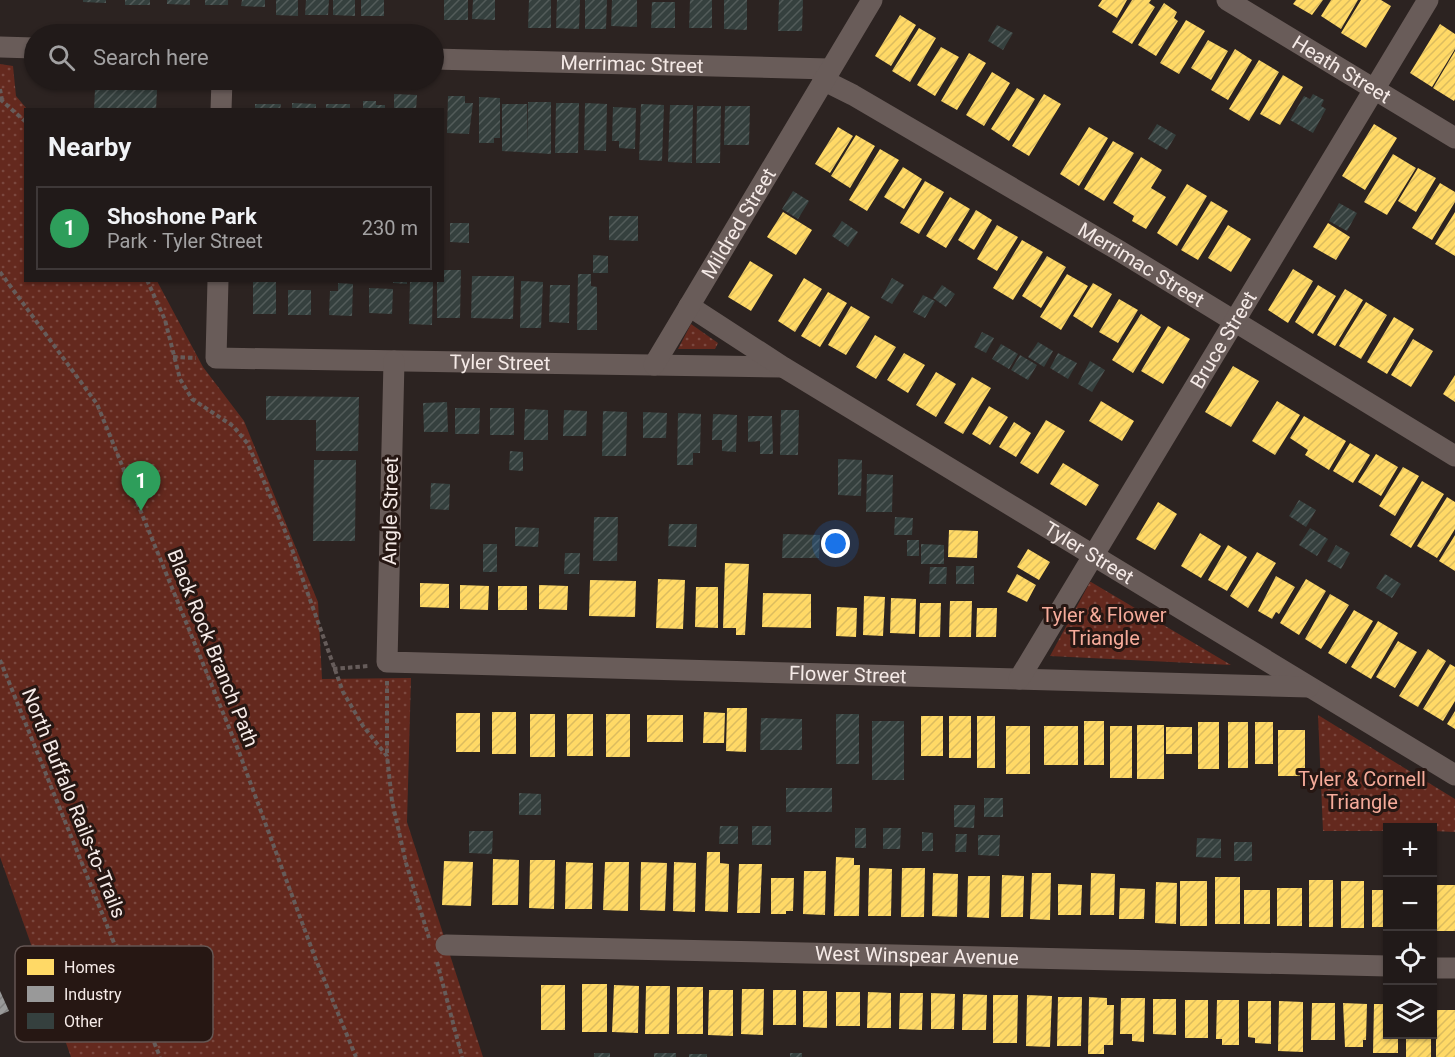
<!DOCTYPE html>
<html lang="en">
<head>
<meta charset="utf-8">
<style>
	body { margin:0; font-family:Roboto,sans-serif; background:#2d2726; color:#f1f3f6 }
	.controls { position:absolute; right:18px; bottom:18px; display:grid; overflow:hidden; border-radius:0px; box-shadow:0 2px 4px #0004 }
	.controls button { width:54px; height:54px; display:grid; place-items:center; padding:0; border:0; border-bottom:2px solid #3e3838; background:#211a19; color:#f1f3f6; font:30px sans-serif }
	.you { position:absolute; left:836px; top:544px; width:21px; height:21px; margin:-15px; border:4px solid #fff; border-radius:50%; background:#1a73e8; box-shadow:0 0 0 9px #1a73e833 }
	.badge { display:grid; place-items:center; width:39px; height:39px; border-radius:50%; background:#b45309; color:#fff; font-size:20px; font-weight:700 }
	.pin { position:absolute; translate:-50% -50px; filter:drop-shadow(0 2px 3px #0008) }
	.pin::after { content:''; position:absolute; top:32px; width:21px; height:18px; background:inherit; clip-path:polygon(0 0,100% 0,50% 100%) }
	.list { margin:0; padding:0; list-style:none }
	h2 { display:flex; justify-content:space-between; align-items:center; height:78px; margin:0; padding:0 24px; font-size:26px }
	h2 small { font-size:20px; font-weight:400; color:#a2a1a2 }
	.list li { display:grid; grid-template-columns:39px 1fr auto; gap:18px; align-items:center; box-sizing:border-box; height:84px; margin:0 12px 12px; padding:0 12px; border:2px solid #3e3838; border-radius:0px }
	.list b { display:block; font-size:22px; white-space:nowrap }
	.list p { margin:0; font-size:20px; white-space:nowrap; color:#a2a1a2 }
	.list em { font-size:20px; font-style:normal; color:#a2a1a2 }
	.icon { flex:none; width:33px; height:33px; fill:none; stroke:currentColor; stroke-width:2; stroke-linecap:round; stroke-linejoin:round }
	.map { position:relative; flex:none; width:1455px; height:1057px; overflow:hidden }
	.search { position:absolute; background:#211a19; box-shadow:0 2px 4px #0004; left:24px; top:24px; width:420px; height:66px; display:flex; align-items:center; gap:15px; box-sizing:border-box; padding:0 21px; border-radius:33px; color:#a2a1a2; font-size:22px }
	.panel { position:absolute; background:#211a19; box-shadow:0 2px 4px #0004; left:24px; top:108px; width:420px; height:174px; border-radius:0px }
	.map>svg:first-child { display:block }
</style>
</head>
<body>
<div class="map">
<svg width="1455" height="1057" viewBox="0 0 1455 1057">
	<defs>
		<pattern id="park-dots" width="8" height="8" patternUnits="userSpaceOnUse" patternTransform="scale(1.5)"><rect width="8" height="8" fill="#64291e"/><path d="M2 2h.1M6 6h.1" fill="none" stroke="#7b483f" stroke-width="1.8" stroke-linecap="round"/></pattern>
		<pattern id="homes-hatch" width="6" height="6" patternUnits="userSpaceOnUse" patternTransform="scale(1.5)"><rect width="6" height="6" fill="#ffd966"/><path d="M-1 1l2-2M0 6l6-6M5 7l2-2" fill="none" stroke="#dbbc5f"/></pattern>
		<pattern id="industry-hatch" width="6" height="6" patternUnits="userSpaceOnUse" patternTransform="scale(1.5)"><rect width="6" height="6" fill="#999"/><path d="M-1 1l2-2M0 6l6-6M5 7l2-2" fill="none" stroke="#818080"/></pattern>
		<pattern id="building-hatch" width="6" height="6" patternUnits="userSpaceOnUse" patternTransform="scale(1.5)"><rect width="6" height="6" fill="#35403e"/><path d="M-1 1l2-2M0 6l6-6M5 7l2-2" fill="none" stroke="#535c5a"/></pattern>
	</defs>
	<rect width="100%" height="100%" fill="#2c2321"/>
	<!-- park -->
	<path fill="url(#park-dots)" d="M0,64l13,2 3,30 11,13 -1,171 131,1 46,86 41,54 74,181 4,77 89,-1 -4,144 76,235h-412l-71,-200z
		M691,324l27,19 -3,6h-37z
		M1090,582h1l140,83 -181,-9z
		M1318,715l137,84v33l-22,-1 -1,-3h-44l-1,3h-64z"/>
	<!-- homes -->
	<path fill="url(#homes-hatch)" d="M1102,0h25l-10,18 -19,-12z
		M1132,0h19l-2,3 6,4 -23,37 -20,-12z
		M1296,0h27l-11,15 -19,-11z
		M1331,0h27l-17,29 -20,-13z
		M1361,0h20l10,6 -25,42 -25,-15z
		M1164,3l13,9 -3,6 4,3 -22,35 -18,-11z
		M900,15l16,10 -25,41 -16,-10z
		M1186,20l19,11 -26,43 -19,-11z
		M1440,24l15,10v15l-23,38 -22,-14z
		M919,28l17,10 -26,44 -18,-11z
		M1208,40l20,11 -17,29 -20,-12z
		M941,47l18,10 -24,39 -18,-11z
		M1235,49l17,11 -24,40 -17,-10z
		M1455,51v48l-1,2 -21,-13z
		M969,53l17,10 -29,47 -16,-9z
		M1259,60l20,12 -30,49 -20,-12z
		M992,72l18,11 -26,43 -18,-11z
		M1283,75l20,12 -23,38 -20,-11z
		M1017,88l18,11 -26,42 -18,-12z
		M1044,94l17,10 -32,52 -17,-10z
		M1374,124l23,14 -32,52 -23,-14z
		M838,127l15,9 -23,37 -15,-9z
		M1089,127l19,11 -29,48 -19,-12z
		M856,135l19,11 -25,42 -19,-12z
		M1113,141l21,12 -30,48 -20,-12z
		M880,149l19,11 -32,51 -18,-11z
		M1393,154l23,14 -29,47 -23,-13z
		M1141,157l21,13 -11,18 15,9 -20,32 -14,-8 2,-5 -21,-13z
		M903,167l19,12 -18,30 -20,-12z
		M1418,168l18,10 -20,34 -18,-11z
		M925,181l19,11 -25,42 -19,-11z
		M1440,183l15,9v10l-23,38 -20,-12z
		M1187,184l20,12 -30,50 -20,-13z
		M950,197l20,12 -24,39 -20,-12z
		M1211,201l17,10 -30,49 -17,-10z
		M976,210l16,10 -18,30 -16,-10z
		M783,212l29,18 -16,25 -29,-18z
		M1455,212v44l-20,-12z
		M1328,223l22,14 -14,23 -23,-13z
		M997,225l21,12 -21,34 -20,-12z
		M1228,225l23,14 -20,33 -23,-14z
		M1022,240l21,12 -30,48 -20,-12z
		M1047,256l19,11 -25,41 -19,-12z
		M750,261l23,14 -22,36 -23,-14z
		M1293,269l20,12 -25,42 -20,-13z
		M1067,274l21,12 -27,44 -21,-13z
		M804,278l18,11 -27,43 -17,-11z
		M1093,283l19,11 -20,34 -19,-12z
		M1318,285l18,11 -23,38 -18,-12z
		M1345,289l18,11 -28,46 -18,-11z
		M828,292l19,11 -27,44 -19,-11z
		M1119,299l19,11 -20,33 -19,-11z
		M1366,302l21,13 -26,44 -22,-13z
		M851,306l19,11 -24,38 -18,-10z
		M1141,314l20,13 -28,46 -21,-13z
		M1394,317l20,12 -27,45 -20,-12z
		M1168,326l22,13 -27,45 -22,-13z
		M875,335l21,12 -20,32 -20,-12z
		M1413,339l20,12 -22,36 -20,-12z
		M904,353l21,12 -17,28 -21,-13z
		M1233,366l26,15 -28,46 -26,-15z
		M936,372l20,12 -20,33 -20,-12z
		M1455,375v27l-12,-8z
		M972,377l19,11 -28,46 -19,-11z
		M1101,401l33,20 -12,20 -33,-20z
		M1277,401l23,14 -25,40 -23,-14z
		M989,406l19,11 -18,28 -18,-11z
		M1304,416l42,25 -17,29 -24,-15 3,-5 -18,-12z
		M1046,420l19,11 -27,43 -18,-11z
		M1014,422l17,11 -15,24 -17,-10z
		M1350,443l20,12 -17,28 -20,-12z
		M1376,454l22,13 -17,29 -23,-14z
		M1063,463l36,22 -13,21 -36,-22z
		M1403,467l16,9 -24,40 -16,-10z
		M1422,481l22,13 -33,54 -21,-13z
		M1447,497l8,5v27l-18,29 -20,-12z
		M1158,502l19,12 -22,36 -19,-11z
		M949,530l29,1 -1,27 -29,-1z
		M1200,533l21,13 -20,32 -20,-12z
		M1455,535v36l-16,-10z
		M1228,545l19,12 -20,34 -19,-11z
		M1028,549l22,13 -11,18 -22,-13z
		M1257,552l19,11 -28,45 -18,-12z
		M725,563l24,1 -4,71h-9v-7h-13z
		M1017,574l19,11 -9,17 -20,-10z
		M1276,576l19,11 -16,27 -3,-2 -4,7 -14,-8z
		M658,579l27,1 -2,49 -27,-1z
		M1306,579l20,12 -27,44 -19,-12z
		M590,580l46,1 -1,36 -46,-1z
		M420,583l29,1v24l-29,-1z
		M460,585l29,1 -1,24 -28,-1z
		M539,585l29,1 -1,24 -28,-1z
		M498,586h29v24h-29z
		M696,587h22v41l-23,-1z
		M763,593l48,1v34l-49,-1z
		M1330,594l19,11 -28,44 -16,-10z
		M864,596l21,1 -2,39 -20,-1z
		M891,598l25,1 -1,35 -25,-1z
		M950,601h22l-1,36h-22z
		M920,603h21l-1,34h-21z
		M837,607l20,1 -1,29 -20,-1z
		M977,608h20l-1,29h-20z
		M1354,610l19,11 -27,43 -18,-11z
		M1378,621l20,12 -27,46 -20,-12z
		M1398,641l19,11 -22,36 -19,-11z
		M1428,649l18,12 -28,46 -19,-11z
		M1450,664l5,3v34l-12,20 -20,-12z
		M727,708h20l-1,44 -20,-1z
		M1455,711v18l-8,-5z
		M492,712h24v42h-24z
		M704,712l21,1 -1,30h-21z
		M456,713h24v39h-24z
		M530,714h25v43h-25z
		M567,714h26v42h-26z
		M606,714h24v43h-24z
		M647,715h36v27h-36z
		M921,716h22v40h-22z
		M949,716h22v42h-22z
		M977,716h18v52h-18z
		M1084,721h20v44h-20z
		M1198,722h21v47h-21z
		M1228,722h20v46h-20z
		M1255,722h18v42h-18z
		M1137,725h27v54h-27z
		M1006,726h24v48h-24z
		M1044,726h34v39h-34z
		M1110,726h22v52h-22z
		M1166,727h26v27h-26z
		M1278,730h27v46h-27z
		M707,852h13v11l9,1 -1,48 -23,-1z
		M836,857l18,1v7h6l-1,51h-25z
		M493,859l26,1 -1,45h-26z
		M530,860h25l-1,49 -25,-1z
		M444,861l29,1 -2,44 -29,-1z
		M566,862l27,1 -1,46h-27z
		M605,862h24l-1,49 -25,-1z
		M641,862l26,1 -2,48 -25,-1z
		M674,862l22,1 -1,49 -22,-1z
		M739,864h23l-2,49h-23z
		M869,868l23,1 -1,47h-23z
		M902,868h23l-1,49h-23z
		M804,871h22l-1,44 -22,-1z
		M933,873l25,1 -1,43 -25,-1z
		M1032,873h19l-1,47 -20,-1z
		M1091,873l24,1 -1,41h-24z
		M1002,875l22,1 -1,41h-22z
		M968,876h22l-1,42 -22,-1z
		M1215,877h25v47h-25z
		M771,878h23l-1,33h-7v3h-15z
		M1309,880h24v47h-24z
		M1180,881h27v45h-27z
		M1341,881h23v47h-23z
		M1156,882l21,1 -1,41 -21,-1z
		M1058,884l24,1 -1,30h-23z
		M1436,885h19v46h-19z
		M1120,888l25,1 -1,30h-25z
		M1277,888h25v38h-25z
		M1244,890h26v34h-26z
		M1372,890h16v37h-16z
		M582,984h25v48h-25z
		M541,985h24v45h-24z
		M614,985l25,1 -1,47 -26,-1z
		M646,986h24l-1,48h-24z
		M677,987h26v47h-26z
		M742,989h22l-1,46 -22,-1z
		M709,990h24v46l-25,-1z
		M773,990h23v35h-23z
		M803,991h24v37l-24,-1z
		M836,992h24v34h-24z
		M868,992l23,1v35h-24z
		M900,993h23l-1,37 -23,-1z
		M931,993l24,1 -1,35h-23z
		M963,994l24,1 -1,35h-24z
		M993,995h25l-1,48h-24z
		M1027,995l25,1 -2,51 -24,-1z
		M1058,997h24l-1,49h-24z
		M1089,997l18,1v7h7l-1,40h-9v9h-16z
		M1121,998h24l-1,44 -12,-1v-7h-12z
		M1153,999h23v36l-23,-1z
		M1185,1000h23v38h-23z
		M1217,1000h22v45h-17v-6h-6z
		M1248,1001h23v43l-16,-1v-5l-7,-1z
		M1279,1001l24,1v50l-25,-1z
		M1312,1003h23v37h-24z
		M1343,1003l24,1 -1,36h-3v7h-18z
		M1374,1004h14v30h10v19h-25z
		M1436,1010h19v47h-19z
		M1406,1034h25v23h-25z"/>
	<!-- industry -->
	<path fill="url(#industry-hatch)" d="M0,991l9,20 -9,4z"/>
	<!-- building -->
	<path fill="url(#building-hatch)" d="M83,0h23v3l-23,-1z
		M125,0h25v5h-25z
		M167,0h23v5l-23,-1z
		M205,0h23v5h-23z
		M242,0h23v7l-24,-1z
		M276,0h22v16l-22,-1z
		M306,0h23l-1,15h-23z
		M333,0h22v16l-22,-1z
		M361,0h23v16h-23z
		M444,0h24v20h-24z
		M473,0h22v20l-23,-1z
		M529,0h22v28h-23z
		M557,0h23l-1,29 -23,-1z
		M585,0h22l-1,29h-21z
		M612,0h25v27l-26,-1z
		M690,0h22v28h-23z
		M724,0h23v30l-23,-1z
		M779,0h24l-1,31h-24z
		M652,2h23v26h-24z
		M997,25l16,8 -10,17 -15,-9z
		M95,89l62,1 -1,20h-62z
		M394,94l23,1 -1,15h-22z
		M1313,94l11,6 -3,6 5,3 -13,24 -23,-13 14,-24 6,3z
		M448,96h17v7h8l-4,31 -22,-1z
		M479,97l21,1v40h-6v5h-15z
		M363,101h13v4h9v5h-22z
		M528,102h23v52l-49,-3v-47h25l1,41z
		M292,103l24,1v6h-24z
		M556,103h23l-1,50h-23z
		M585,103l22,1 -1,47 -22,-1z
		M255,104h26l-1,6h-25z
		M326,104h24v6h-24z
		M641,104l23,1 -2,56 -23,-1z
		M670,105h23l-1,58 -24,-1z
		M697,106h24l-1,57h-24z
		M725,106h25l-1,39h-25z
		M613,107l23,1 -1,41 -16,-1v-7h-7z
		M1157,124l19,11 -9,15 -19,-11z
		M793,191l16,10 -11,18 -16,-10z
		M1339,203l18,10 -10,18 -18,-10z
		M609,216h29v25l-29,-1z
		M842,221l16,11 -10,15 -16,-11z
		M450,223h19v20l-19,-1z
		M593,255l15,1v17h-15z
		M442,270h19l-1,48h-23v-38h5z
		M578,274h13v12l6,1v43h-20z
		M472,276h42l-1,43 -42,-1z
		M892,278l12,7 -12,19 -11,-6z
		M253,280h23v34h-23z
		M393,280h14v4l-14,-1z
		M410,281l23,1 -1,43 -23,-1z
		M521,281l22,1 -2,46h-21z
		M338,283l15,1 -1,32 -23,-1 1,-24h8z
		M550,285h20l-1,38 -20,-1z
		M942,285l13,9 -9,13 -13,-9z
		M369,288l24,1 -1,25 -23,-1z
		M288,290h23v25h-23z
		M923,295l12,6 -10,17 -12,-6z
		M982,332l12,6 -8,15 -12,-6z
		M1038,342l15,9 -9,16 -16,-10z
		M1001,344l17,10 -9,15 -17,-10z
		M1058,353l19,10 -9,16 -18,-11z
		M1020,355l17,10 -9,15 -17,-10z
		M1090,361l15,9 -13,22 -14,-8z
		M266,396l93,1 -1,54h-42v-31h-50z
		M447,402l1,30h-24l-1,-29z
		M455,408h25l-1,26h-24z
		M490,408h24v27h-24z
		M525,409l23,1v30h-24z
		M564,410l23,1 -1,25h-23z
		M781,410h18l-1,45h-18z
		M603,411l24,1 -1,44h-24z
		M643,412l24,1 -1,25h-23z
		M678,413l23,1 -1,39h-7v12h-16z
		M713,414l24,1 -1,37 -14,-1v-11h-10z
		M748,416h24l1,38h-13v-13l-12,1z
		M510,451l13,1v19l-14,-1z
		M838,459l24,1 -1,36 -23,-1z
		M314,460h42l-1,81h-42z
		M867,474l26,1 -1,37h-26z
		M431,483l19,1 -1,26 -19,-1z
		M1299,500l17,10 -10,17 -17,-11z
		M594,517h24l-1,44h-24z
		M895,517l18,1 -1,17h-18z
		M669,524h28l-1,23 -28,-1z
		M515,527l24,1 -1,19 -23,-1z
		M1310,528l18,11 -11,17 -18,-11z
		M783,534l37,1 -1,23h-37z
		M907,540h12v16h-12z
		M483,544h14v28h-14z
		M921,544l23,1v19h-23z
		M1336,545l14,8 -9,16 -14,-8z
		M565,553h15l-1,21h-15z
		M956,566h18v18h-18z
		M930,567h17l-1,17h-17z
		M1385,574l16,10 -9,14 -16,-10z
		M836,714h23v50h-23z
		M761,718l41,1v31h-42z
		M872,721h32v59h-32z
		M786,788h46v24h-46z
		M519,793l22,1v21h-22z
		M984,798h19v19h-19z
		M954,805h21l-1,23 -20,-1z
		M720,826h18v18h-19z
		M752,826h19v19h-19z
		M855,828h11v20h-11z
		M883,828h18l-1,21h-17z
		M469,831h24l-1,23 -23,-1z
		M922,832l11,1v18h-11z
		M956,834h11l-1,18h-11z
		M978,835h22l-1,21 -21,-1z
		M1197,838l24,1v19l-25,-1z
		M1234,842h18v19h-18z
		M594,1053h16v4h-16z
		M654,1053h22v4h-22z
		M790,1053h12v4h-12z
		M689,1054h18v3h-18z"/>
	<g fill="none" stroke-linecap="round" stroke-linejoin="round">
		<!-- path -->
		<path stroke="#665c5a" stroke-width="4" stroke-dasharray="4.5 3" stroke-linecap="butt" d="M0,89l2,11
			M0,99l26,23
			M0,272l97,132 142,348 75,203 42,102
			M147,280l18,40 15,59 12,20 41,27 15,18 40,94 55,154 20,34 24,30 5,45 14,62 23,75
			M173,357l23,1
			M0,660l160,397
			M333,669l35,-3
			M387,681v74
			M437,962l25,95"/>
		<!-- minor -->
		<g stroke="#695c59" stroke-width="21">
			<path id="s1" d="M1227,0l228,138"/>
			<path d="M0,47l34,1"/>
			<path id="s2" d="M434,59l395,10"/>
			<path id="s3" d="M823,80l30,15 265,155 337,206"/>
			<path d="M221,110l1,-30"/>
			<path id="s4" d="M218,280l-2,78 566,9"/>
			<path id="s5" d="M689,306l94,61 672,408"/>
			<path id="s6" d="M394,361l-7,301 922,25"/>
			<path id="s7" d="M654,365l218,-365"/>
			<path id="s8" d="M1019,679l409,-679"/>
			<path id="s9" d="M446,945l942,21"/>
			<path d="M1432,968h23"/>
		</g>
	</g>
	<g text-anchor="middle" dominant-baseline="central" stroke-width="6" stroke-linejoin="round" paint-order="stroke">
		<!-- street labels -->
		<g font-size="20" fill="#f5eae7" stroke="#261713">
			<text stroke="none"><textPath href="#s2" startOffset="198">Merrimac Street</textPath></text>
			<text stroke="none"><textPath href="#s1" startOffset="134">Heath Street</textPath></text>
			<text stroke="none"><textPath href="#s7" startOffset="165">Mildred Street</textPath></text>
			<text stroke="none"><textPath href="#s3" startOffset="368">Merrimac Street</textPath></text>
			<text stroke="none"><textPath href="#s8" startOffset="396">Bruce Street</textPath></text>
			<text stroke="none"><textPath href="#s4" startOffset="362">Tyler Street</textPath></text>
			<text transform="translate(390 511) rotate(-89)">Angle Street</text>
			<text stroke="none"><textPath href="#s5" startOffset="470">Tyler Street</textPath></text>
			<text transform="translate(213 648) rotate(68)">Black Rock Branch Path</text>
			<text stroke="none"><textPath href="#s6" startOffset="762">Flower Street</textPath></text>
			<text transform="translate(74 803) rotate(68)">North Buffalo Rails-to-Trails</text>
			<text stroke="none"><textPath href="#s9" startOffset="471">West Winspear Avenue</textPath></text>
		</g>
		<!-- park labels -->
		<g font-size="20" fill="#f6ab9a" stroke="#261713">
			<text x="1104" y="615">Tyler &amp; Flower<tspan x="1104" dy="23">Triangle</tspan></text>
			<text x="1362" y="779">Tyler &amp; Cornell<tspan x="1362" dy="23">Triangle</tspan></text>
		</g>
	</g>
	<!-- legend -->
	<rect x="15" y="946" width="198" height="96" rx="9" fill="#261713" stroke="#645653" stroke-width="1.5"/>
	<rect x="27" y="959" width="27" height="16" fill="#ffd966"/>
	<rect x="27" y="986" width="27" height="16" fill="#999"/>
	<rect x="27" y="1013" width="27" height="16" fill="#35403e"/>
	<g font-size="16" fill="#f5eae7">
		<text x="64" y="973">Homes</text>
		<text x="64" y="1000">Industry</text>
		<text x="64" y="1027">Other</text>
	</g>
</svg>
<div class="controls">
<button>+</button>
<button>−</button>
<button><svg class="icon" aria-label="locate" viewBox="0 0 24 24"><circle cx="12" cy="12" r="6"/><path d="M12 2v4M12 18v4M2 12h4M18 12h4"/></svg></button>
<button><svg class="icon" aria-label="layers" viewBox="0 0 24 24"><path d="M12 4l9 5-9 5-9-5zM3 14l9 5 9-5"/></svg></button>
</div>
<div class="you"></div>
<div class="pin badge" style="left:141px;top:511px;background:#2e9e5b">1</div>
<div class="search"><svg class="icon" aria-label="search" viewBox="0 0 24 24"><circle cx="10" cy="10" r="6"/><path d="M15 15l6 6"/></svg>Search here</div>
<section class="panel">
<h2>Nearby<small></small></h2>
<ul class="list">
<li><span class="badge" style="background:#2e9e5b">1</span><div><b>Shoshone Park</b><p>Park · Tyler Street</p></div><em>230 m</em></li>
</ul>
</section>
</div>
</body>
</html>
